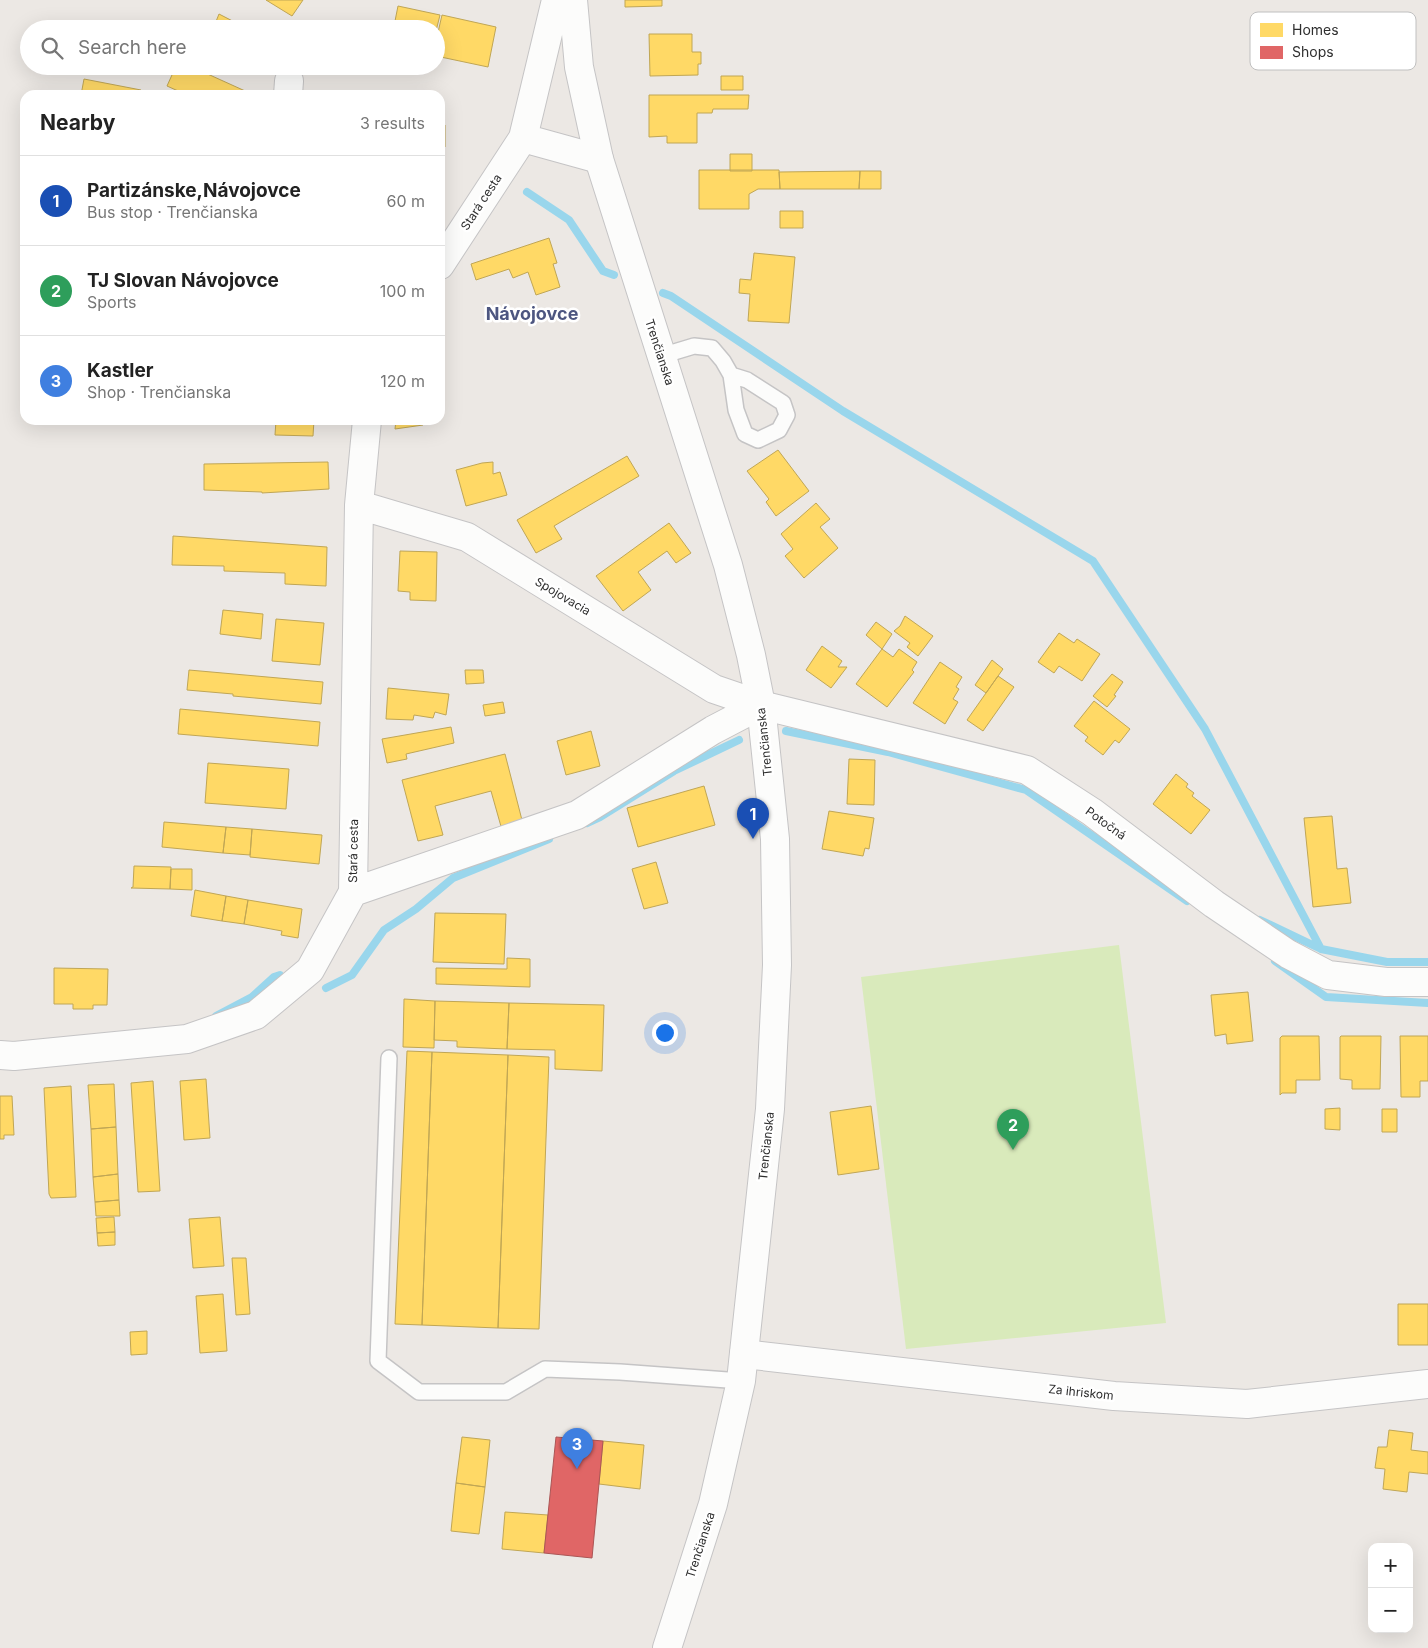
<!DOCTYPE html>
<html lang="en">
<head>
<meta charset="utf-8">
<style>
	body { margin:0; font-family:Inter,sans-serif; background:#f2f2f2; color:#222 }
	.controls { position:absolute; right:15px; bottom:15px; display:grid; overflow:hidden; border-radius:10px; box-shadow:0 5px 20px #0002 }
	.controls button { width:45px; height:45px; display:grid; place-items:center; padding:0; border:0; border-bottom:1px solid #e0e0e0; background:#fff; color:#222; font:25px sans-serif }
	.you { position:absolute; left:664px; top:1032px; width:18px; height:18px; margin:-12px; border:4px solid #fff; border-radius:50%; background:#1a73e8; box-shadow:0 0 0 8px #1a73e833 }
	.badge { display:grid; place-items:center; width:32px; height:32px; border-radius:50%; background:#7c3aed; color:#fff; font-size:16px; font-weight:700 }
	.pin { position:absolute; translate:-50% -41px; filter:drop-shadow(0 1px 2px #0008) }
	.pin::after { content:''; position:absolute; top:26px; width:18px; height:15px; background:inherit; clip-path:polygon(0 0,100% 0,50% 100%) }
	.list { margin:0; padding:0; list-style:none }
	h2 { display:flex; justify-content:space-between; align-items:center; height:65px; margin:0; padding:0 20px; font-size:21px }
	h2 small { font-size:16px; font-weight:400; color:#767676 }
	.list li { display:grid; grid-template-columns:32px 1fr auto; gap:15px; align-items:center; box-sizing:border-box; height:90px; padding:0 20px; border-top:1px solid #e0e0e0 }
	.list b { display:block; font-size:19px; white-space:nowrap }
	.list p { margin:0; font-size:16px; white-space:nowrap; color:#767676 }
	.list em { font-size:16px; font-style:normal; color:#767676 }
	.icon { flex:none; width:28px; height:28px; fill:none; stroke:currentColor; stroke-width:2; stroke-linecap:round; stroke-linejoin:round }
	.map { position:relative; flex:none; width:1428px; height:1648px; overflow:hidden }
	.search { position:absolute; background:#fff; box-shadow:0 5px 20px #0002; left:20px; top:20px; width:425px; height:55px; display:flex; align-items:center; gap:12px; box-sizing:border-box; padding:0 18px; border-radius:28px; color:#767676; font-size:19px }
	.panel { position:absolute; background:#fff; box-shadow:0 5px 20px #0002; left:20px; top:90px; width:425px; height:335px; border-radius:15px }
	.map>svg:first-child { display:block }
</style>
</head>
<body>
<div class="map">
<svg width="1428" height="1648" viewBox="0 0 1428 1648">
	<rect width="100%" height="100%" fill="#ece8e4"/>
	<!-- pitch -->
	<path fill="#d9eabb" d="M1119,945l47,378 -260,26 -45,-372z"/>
	<!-- homes -->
	<path fill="#ffd966" stroke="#c0a655" d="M266,0h37l-11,16z
		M625,0h37v6l-37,1z
		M398,6l42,9 -4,16v-2h-30l-12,-3z
		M219,14l29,15h-35z
		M442,15l54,12 -8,40 -52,-11v-15z
		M649,34h43v18h9v12h-3v11l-48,1z
		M176,66h14l64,29h-67l-20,-9z
		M721,76h22v14h-22z
		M84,79l57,11 -1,5h-59z
		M649,95h100l-1,14h-35l-1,4h-15v30h-30v-7l-18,1z
		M440,125h5v22h-5v2z
		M730,154h22v17h-22z
		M699,170h80l1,19h-22l-9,5v15h-50z
		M860,171h21v18h-22z
		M860,171l-1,18h-79l-1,-17z
		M780,211h23v17h-23z
		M549,238l8,25 -4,1 7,23 -24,8 -8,-23 -15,6 -4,-9 -33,11 -5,-16z
		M754,253l41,4 -6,66 -41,-2 2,-27 -11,-1 1,-14 11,1z
		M272,420h42l-1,16 -38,-1 1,-15z
		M396,420h27v5l-28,4z
		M778,450l31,41 -33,25 -10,-14 3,-3 -22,-28z
		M627,456l12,20 -85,50 8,13 -26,14 -19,-33z
		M328,462l1,27 -67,4v-1l-58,-2v-26z
		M493,462v12l7,-2 7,23 -41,11 -10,-36 26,-7z
		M816,503l14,16 -10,8 18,21 -34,30 -19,-22 8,-7 -12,-15z
		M669,523l22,30 -15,10 -9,-12 -29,21 13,18 -28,21 -27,-35z
		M173,536l154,11 -1,39 -41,-2v-11l-61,-2v-5l-52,-1z
		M400,551l37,1 -1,49 -26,-1v-8l-12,-1z
		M223,610l40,4 -2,25 -41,-5z
		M905,616l28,20 -15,20 -11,-9 3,-4 -16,-12 6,-5z
		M276,619l48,4 -4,42 -48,-4z
		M876,622l16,12 -10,15 -16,-14z
		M1059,633l15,10 3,-4 23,15 -18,27 -23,-15 -5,7 -16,-11z
		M822,646l20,15 -4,6h9l-16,21 -25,-18z
		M882,649l11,8 6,-8 18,13 -5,8 2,2 -27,35 -31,-23z
		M992,660l11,9 -17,24 -11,-8z
		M940,662l22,15 -6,10 3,2 -6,10 5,3 -13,22 -32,-21z
		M189,670l134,12 -2,22 -88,-8v-2l-46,-4z
		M465,670h18l1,13 -18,1z
		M1112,674l11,8 -9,13 2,1 -9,11 -14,-11z
		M998,676l16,11 -31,44 -16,-11z
		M388,688l61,6 -3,21 -11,-3 -2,6 -19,-3 -1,5 -27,-1z
		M1094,701l36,28 -11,14 -4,-3 -12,15 -18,-14 3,-4 -14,-11z
		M503,702l2,11 -20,3 -2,-11z
		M180,709l140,13 -2,24 -140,-12z
		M451,727l3,16 -48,11 1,5 -20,4 -5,-24z
		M591,731l9,35 -34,9 -9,-34z
		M505,754l18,70 -21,6 -11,-39 -56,15 8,29 -25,6 -16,-61z
		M849,759l26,1 -1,45 -27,-1z
		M208,763l81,6 -3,40 -81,-6z
		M1176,774l12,10 -2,3 8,6 -2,3 18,14 -19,24 -38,-30z
		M704,786l11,39 -77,22 -11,-39z
		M829,811l45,7 -5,31 -4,-1 -2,8 -41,-7z
		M1332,816l5,53 10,-1 4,35 -38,4 -9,-89z
		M164,822l62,5 -3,26 -61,-6z
		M226,827l26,2 -2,26 -27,-2z
		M252,829l70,6 -3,29 -69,-7z
		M656,862l12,41 -24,6 -12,-40z
		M134,866l37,1 -1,22 -39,-1 2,-1z
		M171,869h21v21l-22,-1z
		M195,890l31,6 -4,25 -31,-5z
		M226,896l22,4 -4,24 -22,-3z
		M248,900l54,9 -4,29 -17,-3 1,-4 -38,-7z
		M435,913l71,1 -2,50 -71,-2z
		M507,958l23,1v28l-94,-3v-16l71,1z
		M54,968l54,1 -1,36h-14v4h-20v-5h-19z
		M1248,992l5,49 -26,3 -1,-10 -11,2 -4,-41z
		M404,999l31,2 -1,47 -31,-1z
		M435,1001l74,2 -2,46 -50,-2v-6l-23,-1z
		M509,1003l95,2 -2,66 -47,-2v-19l-48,-1z
		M1282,1036h37l1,44h-24v13h-14l-2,2v-57z
		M1341,1036h40l-1,53h-28v-9l-12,-1v-42z
		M1400,1036h28v45h-8v16h-19z
		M407,1051l25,1 -10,273 -27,-1z
		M432,1052l76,3 -10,273 -76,-3z
		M508,1055l41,2 -10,272 -41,-1z
		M206,1079l4,59 -26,2 -4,-59z
		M153,1081l7,110 -22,1 -7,-109z
		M114,1084l2,43 -25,2 -3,-44z
		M71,1086l5,111 -25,1 -2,-4 -5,-106z
		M0,1096h12l2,39h-10v4h-4z
		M871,1106l8,63 -41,6 -8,-63z
		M1340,1108v22l-15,-1v-20z
		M1382,1109h15v23h-15z
		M116,1127l2,47 -25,3 -2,-48z
		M118,1174l1,26 -24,2 -2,-25z
		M119,1200l1,16h-24l-1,-14z
		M114,1217l1,15 -18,1 -1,-15z
		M220,1217l4,49 -31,2 -4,-49z
		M115,1232v13l-17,1 -1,-13z
		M232,1258h14l4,56 -14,1z
		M223,1294l4,57 -27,2 -4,-57z
		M1398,1304h30v41h-30z
		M147,1331v23l-16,1 -1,-23z
		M1389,1430l24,3 -2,17 17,2v22l-19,-2 -2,20 -24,-3 2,-20 -10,-1 3,-21h9z
		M462,1437l28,3 -5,47 -29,-4z
		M603,1441l41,4 -4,44 -41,-5z
		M456,1483l29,4 -6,47 -28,-3z
		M505,1512l43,3 -4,38 -42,-4z"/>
	<!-- shops -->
	<path fill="#e06666" stroke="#ab5555" d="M556,1437l47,4 -11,117 -48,-5z"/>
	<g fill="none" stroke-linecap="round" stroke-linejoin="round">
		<!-- stream -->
		<path stroke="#99d6ec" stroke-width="8" d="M527,192l42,28 34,51 11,4
			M663,293l8,3 172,115 250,150 112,168 116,220
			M786,731l102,21 138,38 161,111
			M587,823l13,-6 74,-46 65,-31
			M1260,920l61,29 66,13h41
			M1275,961l51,36 102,6
			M326,988l26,-13 32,-45 32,-21 37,-31 96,-39
			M216,1016l36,-19 22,-20 6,-2"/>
		<!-- lane casing -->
		<g stroke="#c5c4c5" stroke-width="18">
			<path id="lane" d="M661,356l33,-10 18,2 11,13 8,14 5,35 9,24 13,6 21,-10 8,-15 -4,-12 -36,-23 -16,-5
				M389,1058l-11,303 41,31h87l39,-23 75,3 121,9"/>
		</g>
		<!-- street casing -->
		<g stroke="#c5c4c5" stroke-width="30">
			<path id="street" d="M556,0l-33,138 76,21
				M288,95l1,-14
				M440,265l83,-127
				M359,505l108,32 247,152 47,16 266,65 65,42 122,92 74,50 40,21 58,7h42
				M353,892l224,-77 136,-85 48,-25
				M0,1055l14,1 173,-17 69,-24 54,-45 43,-78 6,-387 8,-85
				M744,1354l370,42 133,8 181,-20"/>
		</g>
		<!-- secondary casing -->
		<g stroke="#c5c4c5" stroke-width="30">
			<path id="secondary" d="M573,0l6,67 20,92 129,406 23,90 10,50 14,134 2,126 -7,144 -29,272 -28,123 -46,144"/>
		</g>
		<!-- lane -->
		<use href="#lane" stroke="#fcfcfb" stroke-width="15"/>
		<!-- street -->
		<use href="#street" stroke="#fcfcfb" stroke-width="28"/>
		<!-- secondary -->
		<use href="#secondary" stroke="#fcfcfb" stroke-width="28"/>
	</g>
	<g text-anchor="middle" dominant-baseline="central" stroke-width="5" stroke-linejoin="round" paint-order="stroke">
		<!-- street labels -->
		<g font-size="12" fill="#2e2e2e" stroke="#fff">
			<text transform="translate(481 202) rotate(-57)">Stará cesta</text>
			<text transform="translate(660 352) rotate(72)">Trenčianska</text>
			<text transform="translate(563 596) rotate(31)">Spojovacia</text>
			<text transform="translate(764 742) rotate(-96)">Trenčianska</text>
			<text transform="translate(1106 823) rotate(36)">Potočná</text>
			<text transform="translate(353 851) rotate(-89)">Stará cesta</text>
			<text transform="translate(766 1146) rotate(-84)">Trenčianska</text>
			<text transform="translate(1081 1392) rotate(6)">Za ihriskom</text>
			<text transform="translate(700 1545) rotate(-72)">Trenčianska</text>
		</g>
		<!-- district labels -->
		<g font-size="18" font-weight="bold" fill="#4d5680" stroke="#fff">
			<text x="532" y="313">Návojovce</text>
		</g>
	</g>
	<!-- legend -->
	<rect x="1250" y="12" width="166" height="58" rx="8" fill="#fff" stroke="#c0c0c0" stroke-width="1"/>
	<rect x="1260" y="23" width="23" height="14" fill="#ffd966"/>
	<rect x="1260" y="46" width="23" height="13" fill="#e06666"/>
	<g font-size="14" fill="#2e2e2e">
		<text x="1292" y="35">Homes</text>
		<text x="1292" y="57">Shops</text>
	</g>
</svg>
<div class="controls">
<button>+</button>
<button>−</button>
</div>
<div class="you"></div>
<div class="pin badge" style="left:753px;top:839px;background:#1a4fb4">1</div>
<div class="pin badge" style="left:1013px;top:1150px;background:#2e9e5b">2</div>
<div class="pin badge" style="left:577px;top:1469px;background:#3f7fe0">3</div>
<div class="search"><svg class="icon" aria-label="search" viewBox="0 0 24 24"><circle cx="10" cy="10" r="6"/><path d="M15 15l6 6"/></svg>Search here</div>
<section class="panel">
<h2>Nearby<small>3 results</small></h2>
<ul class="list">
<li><span class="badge" style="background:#1a4fb4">1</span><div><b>Partizánske,Návojovce</b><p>Bus stop · Trenčianska</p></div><em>60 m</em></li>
<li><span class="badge" style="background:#2e9e5b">2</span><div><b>TJ Slovan Návojovce</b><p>Sports</p></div><em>100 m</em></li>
<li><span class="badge" style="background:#3f7fe0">3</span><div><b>Kastler</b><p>Shop · Trenčianska</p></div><em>120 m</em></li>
</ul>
</section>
</div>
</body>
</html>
